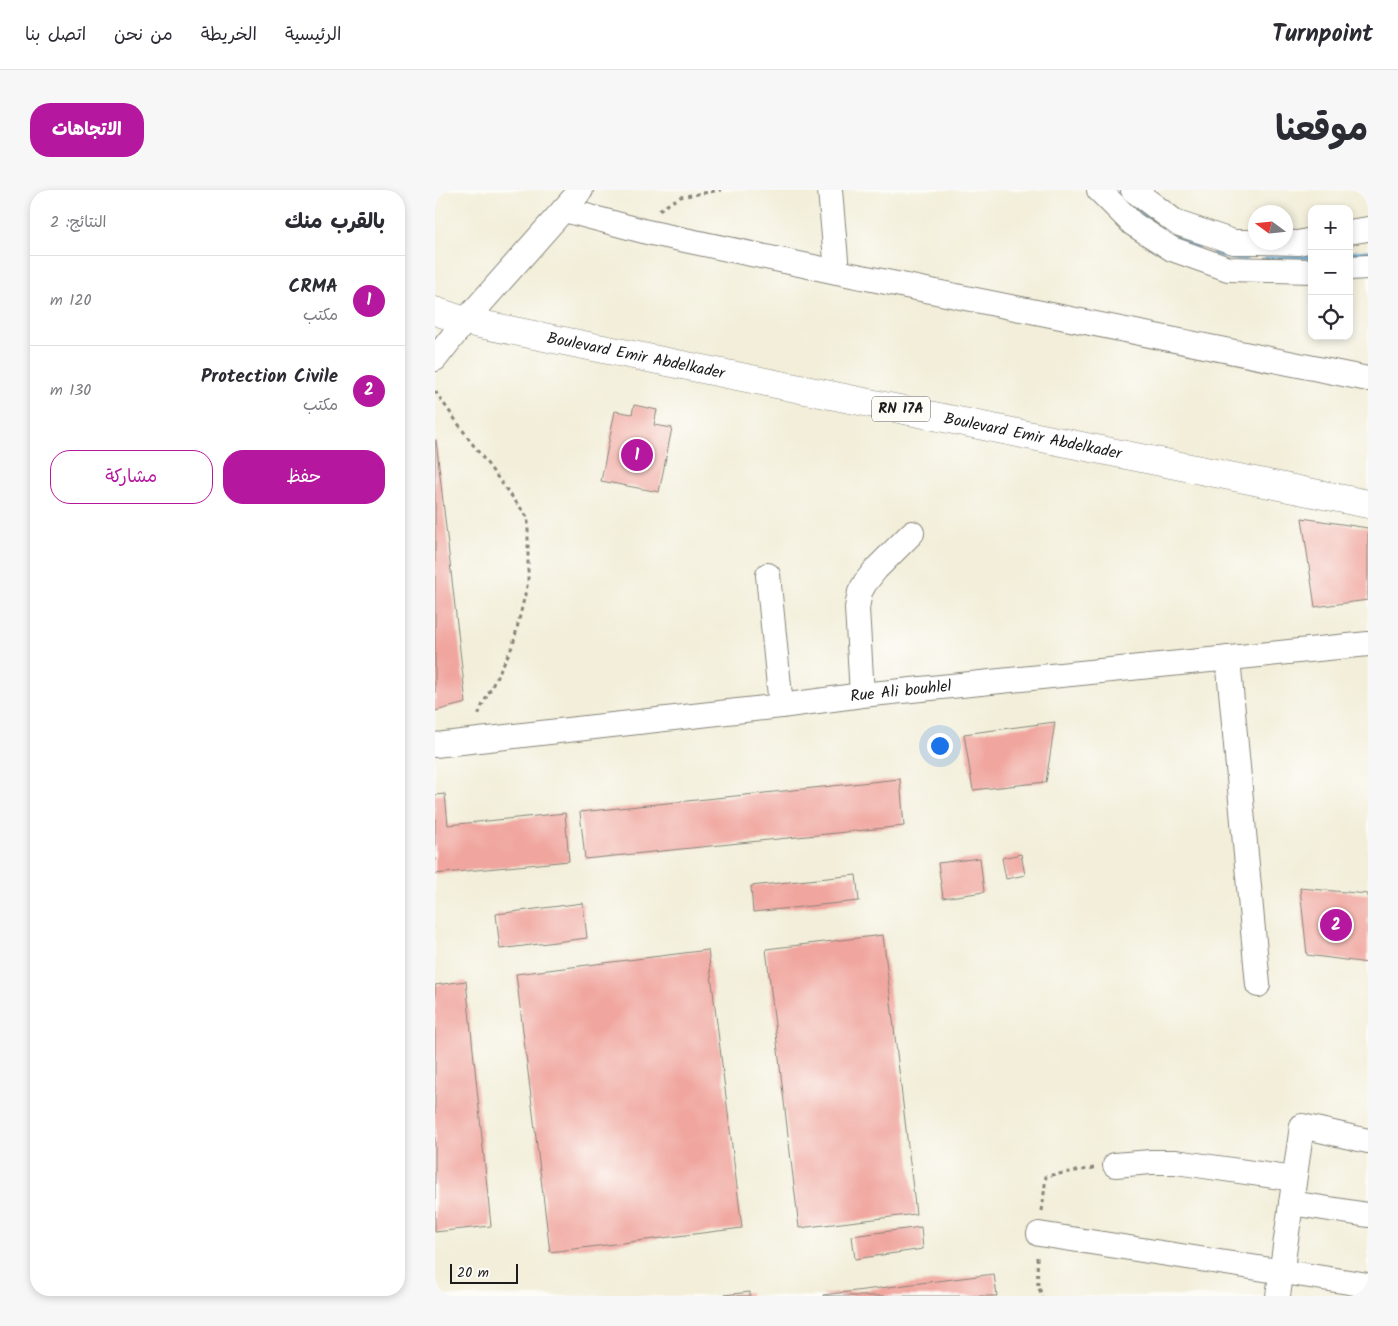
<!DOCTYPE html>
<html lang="ar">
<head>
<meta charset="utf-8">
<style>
	body { margin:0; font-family:Kalam,"Playpen Sans Arabic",sans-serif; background:#f7f7f7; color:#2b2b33; direction:rtl }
	.controls { position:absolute; right:15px; top:15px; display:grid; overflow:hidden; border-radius:10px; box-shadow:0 2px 8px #0003 }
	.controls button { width:45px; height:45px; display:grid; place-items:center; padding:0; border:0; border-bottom:1px solid #e1e1e2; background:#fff; color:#2b2b33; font:25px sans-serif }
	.compass { position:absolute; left:813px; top:15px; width:45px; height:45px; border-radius:50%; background:#fff; box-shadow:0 2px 8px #0003; rotate:285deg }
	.scale { position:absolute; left:15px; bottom:12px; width:68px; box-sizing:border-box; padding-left:5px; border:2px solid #1c1c1c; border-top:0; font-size:14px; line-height:18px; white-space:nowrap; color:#1c1c1c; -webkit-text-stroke:4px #fdfcf7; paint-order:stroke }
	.you { position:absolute; left:504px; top:555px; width:18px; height:18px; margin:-12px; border:4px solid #fff; border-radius:50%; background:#1a73e8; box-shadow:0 0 0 8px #1a73e833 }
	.badge { display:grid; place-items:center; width:32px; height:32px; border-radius:50%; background:#b5179e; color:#fff; font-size:16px; font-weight:700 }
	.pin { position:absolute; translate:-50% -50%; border:2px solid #fff; box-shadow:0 1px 5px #0006 }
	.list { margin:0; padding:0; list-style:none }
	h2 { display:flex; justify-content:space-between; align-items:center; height:65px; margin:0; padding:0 20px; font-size:21px }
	h2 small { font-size:16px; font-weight:400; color:#7c7c81 }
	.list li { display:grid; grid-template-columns:32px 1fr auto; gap:15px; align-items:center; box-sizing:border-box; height:90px; padding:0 20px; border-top:1px solid #e1e1e2 }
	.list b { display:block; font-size:19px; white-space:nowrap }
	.list p { margin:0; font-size:16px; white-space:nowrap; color:#7c7c81 }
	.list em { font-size:16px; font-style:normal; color:#7c7c81 }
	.actions { display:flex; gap:10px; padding:15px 20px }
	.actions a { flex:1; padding:11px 0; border:1px solid #b5179e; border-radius:20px; text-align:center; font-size:18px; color:#b5179e }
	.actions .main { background:#b5179e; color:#fff }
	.icon { flex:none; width:28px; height:28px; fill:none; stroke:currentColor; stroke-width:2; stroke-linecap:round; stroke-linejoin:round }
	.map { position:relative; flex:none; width:933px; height:1106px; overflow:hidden; direction:ltr; border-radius:20px }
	header { display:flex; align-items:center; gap:30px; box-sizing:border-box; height:70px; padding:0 25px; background:#fff; border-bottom:1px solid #e1e1e2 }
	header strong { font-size:24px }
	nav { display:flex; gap:28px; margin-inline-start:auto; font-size:18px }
	.intro { display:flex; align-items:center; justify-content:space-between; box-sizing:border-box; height:120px; padding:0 30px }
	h1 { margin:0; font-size:35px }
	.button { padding:12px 22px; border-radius:20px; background:#b5179e; color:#fff; font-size:18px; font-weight:700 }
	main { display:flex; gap:30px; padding:0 30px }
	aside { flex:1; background:#fff; border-radius:20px; box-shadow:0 2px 8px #0003 }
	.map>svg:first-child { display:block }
</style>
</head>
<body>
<header>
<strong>Turnpoint</strong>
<nav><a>الرئيسية</a><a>الخريطة</a><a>من نحن</a><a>اتصل بنا</a></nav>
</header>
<div class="intro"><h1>موقعنا</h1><a class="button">الاتجاهات</a></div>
<main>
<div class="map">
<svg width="933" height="1106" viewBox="0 0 933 1106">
	<rect width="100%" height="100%" fill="#fdfcf7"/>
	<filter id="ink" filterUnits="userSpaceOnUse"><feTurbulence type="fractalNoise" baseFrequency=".02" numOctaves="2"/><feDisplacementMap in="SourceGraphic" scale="10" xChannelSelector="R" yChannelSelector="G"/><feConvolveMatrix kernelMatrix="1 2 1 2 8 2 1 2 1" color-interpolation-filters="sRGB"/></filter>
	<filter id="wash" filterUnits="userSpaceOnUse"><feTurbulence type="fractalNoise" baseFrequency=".0096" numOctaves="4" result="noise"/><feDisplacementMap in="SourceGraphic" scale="20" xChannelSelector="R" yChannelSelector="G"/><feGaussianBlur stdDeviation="1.12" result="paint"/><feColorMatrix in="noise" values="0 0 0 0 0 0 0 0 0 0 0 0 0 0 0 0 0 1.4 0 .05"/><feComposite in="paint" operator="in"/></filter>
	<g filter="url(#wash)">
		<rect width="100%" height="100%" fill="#f2eed9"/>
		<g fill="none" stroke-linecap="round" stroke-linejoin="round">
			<!-- stream -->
			<path stroke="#5ca4d3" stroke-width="7" d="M702,17l28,25 31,14
				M780,63l29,6
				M914,65l19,-2
				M832,69l45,-3"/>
		</g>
		<g id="blocks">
			<!-- building -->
			<path fill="#f0a69f" d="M199,215l23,5 -3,15 18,3 -13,64 -58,-11 14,-70 17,3z
				M0,250h1l30,263 -31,8z
				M867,328l66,10v72l-53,7z
				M620,532l-9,60 -73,8 -9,-56z
				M465,589l4,47 -319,33 -5,-47z
				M10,604l3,31 117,-12 4,48 -134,13v-79z
				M586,664l4,21 -19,4 -4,-21z
				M545,668l4,34 -41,6 -5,-35z
				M421,685l3,26 -106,11 -2,-26z
				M865,698l68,6v69l-61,-8z
				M148,713l4,35 -87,11 -4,-35z
				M448,745l33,279 -117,14 -33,-279z
				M273,760l34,278 -192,24 -34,-278z
				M31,791l25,245 -56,6v-247z
				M486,1037l2,22 -68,10 -3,-23z
				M559,1084l3,22h-174v-1z
				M315,1102v4h-26v-1z"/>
		</g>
	</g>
	<g filter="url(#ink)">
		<use href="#blocks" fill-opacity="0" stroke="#87857a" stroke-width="1"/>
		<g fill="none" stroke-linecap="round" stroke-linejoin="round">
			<!-- minor casing -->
			<g stroke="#87857a" stroke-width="26">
				<g id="minor">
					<path d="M395,0l7,82"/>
					<path d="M664,0l34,34 39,25 56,20 84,2"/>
					<path d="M698,0l44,33 57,19h22"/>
					<path d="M129,20l83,22 190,40 531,107"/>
					<path d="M914,42l19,-3"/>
					<path d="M825,52l38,1 14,-3"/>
					<path d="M914,78l19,-1"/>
					<path d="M0,169l30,-38 116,-131"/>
					<path d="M333,385l13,131"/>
					<path d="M793,468l30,327"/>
					<path d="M427,505l-5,-87 3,-16 5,-9 11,-14 36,-36"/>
					<path id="s1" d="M0,555l346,-39 81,-11 506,-51"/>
					<path d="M680,975l36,-3h25l118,17"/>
					<path d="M856,1013l77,12"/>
					<path d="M604,1044l329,51"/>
					<path d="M843,1106l24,-170 66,15"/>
				</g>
			</g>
			<!-- major casing -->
			<g stroke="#87857a" stroke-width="29">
				<g id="major">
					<path id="s2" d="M0,121l30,10 903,183"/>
				</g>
			</g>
			<!-- path -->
			<path stroke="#87857a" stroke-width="3" stroke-dasharray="4 4" stroke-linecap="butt" d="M224,20l21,-13 41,-7
				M0,201l36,51 57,76v64l-15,63 -31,61 -5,12
				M607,1021l4,-35 48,-8
				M602,1067l1,30 5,9"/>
			<!-- minor -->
			<use href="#minor" stroke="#fff" stroke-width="24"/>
			<!-- major -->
			<use href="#major" stroke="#fff" stroke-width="28"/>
		</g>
	</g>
	<g text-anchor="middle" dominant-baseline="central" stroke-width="4" stroke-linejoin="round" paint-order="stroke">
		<!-- shield labels -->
		<rect fill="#fdfcf7" stroke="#605f5e" stroke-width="1" x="437" y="206.5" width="58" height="25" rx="4"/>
		<g font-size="15" font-weight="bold" fill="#1c1c1c">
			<text x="466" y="219">RN 17A</text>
		</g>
		<!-- street labels -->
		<g font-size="16" fill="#1c1c1c" stroke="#fdfcf7">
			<text stroke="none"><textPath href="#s2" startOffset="206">Boulevard Emir Abdelkader</textPath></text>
			<text stroke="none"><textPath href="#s2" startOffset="611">Boulevard Emir Abdelkader</textPath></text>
			<text stroke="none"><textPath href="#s1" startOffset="469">Rue Ali bouhlel</textPath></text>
		</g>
	</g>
</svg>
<div class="controls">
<button>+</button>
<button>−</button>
<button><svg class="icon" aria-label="locate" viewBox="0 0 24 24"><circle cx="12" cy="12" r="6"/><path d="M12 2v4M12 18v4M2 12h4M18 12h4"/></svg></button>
</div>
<svg class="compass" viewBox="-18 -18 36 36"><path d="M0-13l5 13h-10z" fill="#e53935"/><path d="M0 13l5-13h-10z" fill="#7c7c81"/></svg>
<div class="scale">20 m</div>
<div class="you"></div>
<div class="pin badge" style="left:202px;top:265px">1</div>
<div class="pin badge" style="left:901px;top:735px">2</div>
</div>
<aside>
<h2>بالقرب منك<small>النتائج: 2</small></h2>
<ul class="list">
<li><span class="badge">1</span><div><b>CRMA</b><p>مكتب</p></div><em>120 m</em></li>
<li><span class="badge">2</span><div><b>Protection Civile</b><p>مكتب</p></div><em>130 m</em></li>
</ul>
<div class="actions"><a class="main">حفظ</a><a>مشاركة</a></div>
</aside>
</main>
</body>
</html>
